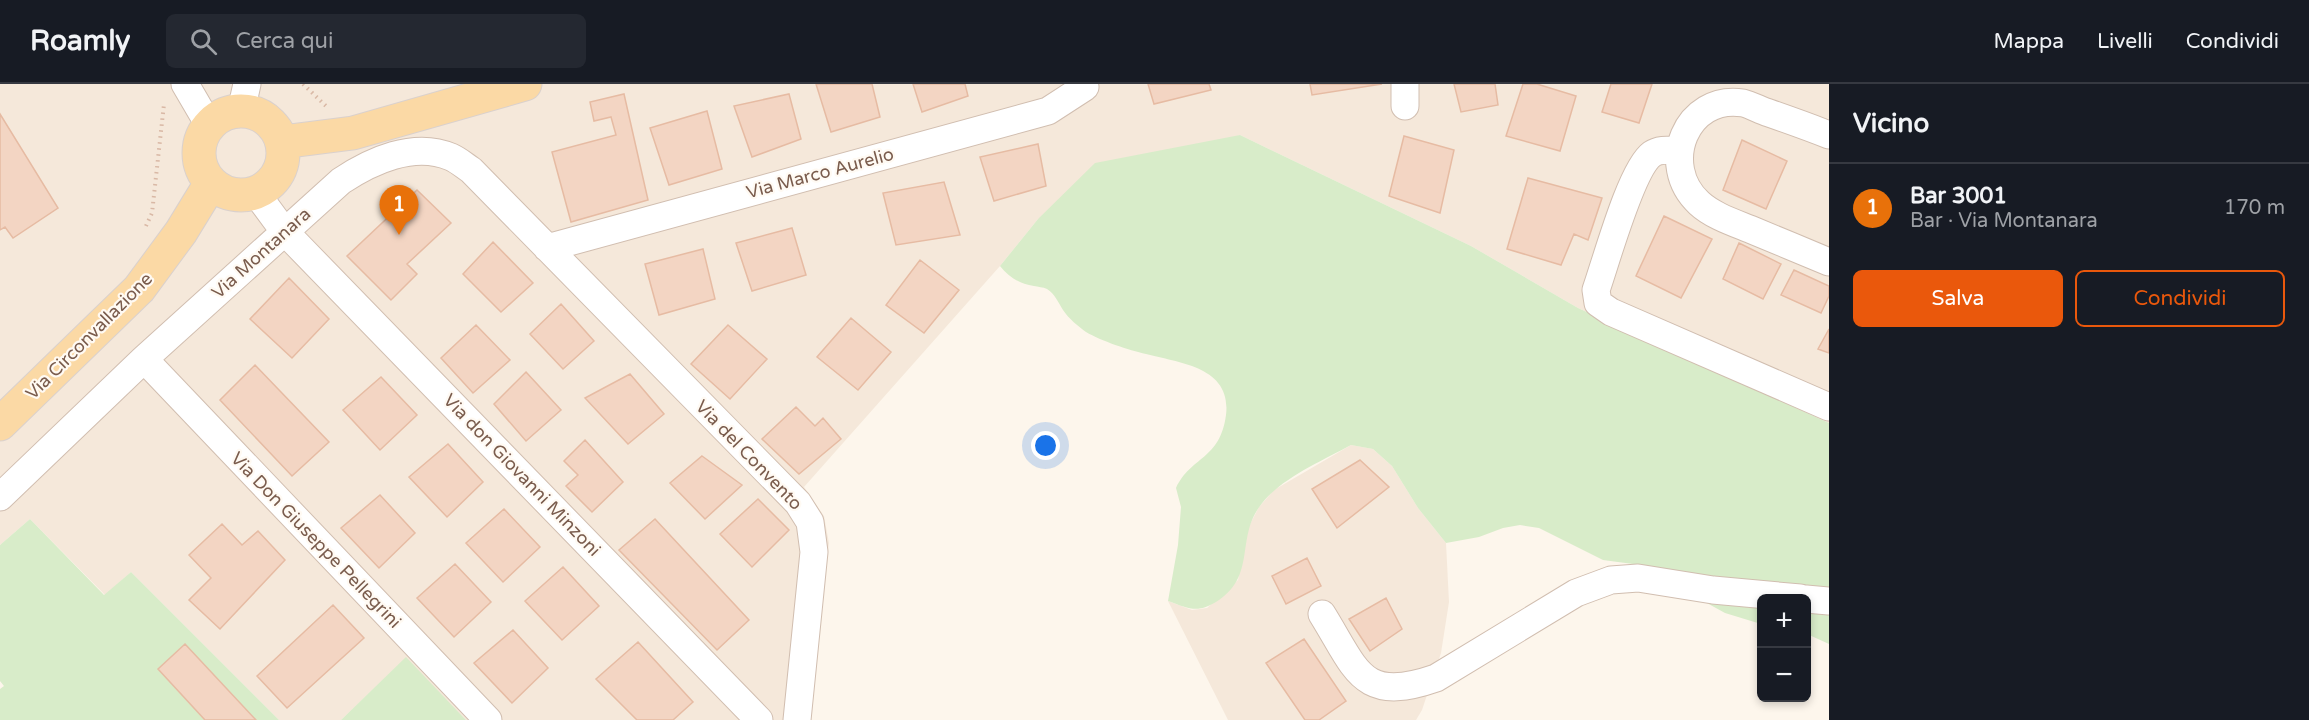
<!DOCTYPE html>
<html lang="it">
<head>
<meta charset="utf-8">
<style>
	body { margin:0; font-family:"Varela Round",sans-serif; background:#242831; color:#f1f3f6 }
	.controls { position:absolute; right:18px; bottom:18px; display:grid; overflow:hidden; border-radius:9px; box-shadow:0 3px 9px #0003 }
	.controls button { width:54px; height:54px; display:grid; place-items:center; padding:0; border:0; border-bottom:2px solid #363941; background:#171b24; color:#f1f3f6; font:30px sans-serif }
	.you { position:absolute; left:1046px; top:362px; width:21px; height:21px; margin:-15px; border:4px solid #fff; border-radius:50%; background:#1a73e8; box-shadow:0 0 0 9px #1a73e833 }
	.badge { display:grid; place-items:center; width:39px; height:39px; border-radius:50%; background:#ea580c; color:#fff; font-size:20px; font-weight:700 }
	.pin { position:absolute; translate:-50% -50px; filter:drop-shadow(0 2px 3px #0008) }
	.pin::after { content:''; position:absolute; top:32px; width:21px; height:18px; background:inherit; clip-path:polygon(0 0,100% 0,50% 100%) }
	.list { margin:0; padding:0; list-style:none }
	h2 { display:flex; justify-content:space-between; align-items:center; height:78px; margin:0; padding:0 24px; font-size:26px }
	h2 small { font-size:20px; font-weight:400; color:#9ea1a6 }
	.list li { display:grid; grid-template-columns:39px 1fr auto; gap:18px; align-items:center; box-sizing:border-box; height:90px; padding:0 24px; border-top:2px solid #363941 }
	.list b { display:block; font-size:22px; white-space:nowrap }
	.list p { margin:0; font-size:20px; white-space:nowrap; color:#9ea1a6 }
	.list em { font-size:20px; font-style:normal; color:#9ea1a6 }
	.actions { display:flex; gap:12px; padding:18px 24px }
	.actions a { flex:1; padding:14px 0; border:2px solid #ea580c; border-radius:9px; text-align:center; font-size:21px; color:#ea580c }
	.actions .main { background:#ea580c; color:#fff }
	.icon { flex:none; width:33px; height:33px; fill:none; stroke:currentColor; stroke-width:2; stroke-linecap:round; stroke-linejoin:round }
	.map { position:relative; flex:none; width:1829px; height:636px; overflow:hidden }
	header { display:flex; align-items:center; gap:36px; box-sizing:border-box; height:84px; padding:0 30px; background:#171b24; border-bottom:2px solid #363941 }
	header strong { font-size:28px }
	nav { display:flex; gap:33px; margin-inline-start:auto; font-size:21px }
	.search { width:420px; height:54px; background:#242831; display:flex; align-items:center; gap:15px; box-sizing:border-box; padding:0 21px; border-radius:9px; color:#9ea1a6; font-size:22px }
	main { display:flex }
	aside { flex:1; background:#171b24 }
	.map>svg:first-child { display:block }
</style>
</head>
<body>
<header>
<strong>Roamly</strong>
<div class="search"><svg class="icon" aria-label="search" viewBox="0 0 24 24"><circle cx="10" cy="10" r="6"/><path d="M15 15l6 6"/></svg>Cerca qui</div>
<nav><a>Mappa</a><a>Livelli</a><a>Condividi</a></nav>
</header>
<main>
<div class="map">
<svg width="1829" height="636" viewBox="0 0 1829 636">
	<rect width="100%" height="100%" fill="#fdf6ec"/>
	<!-- residential -->
	<path fill="#f5e8da" d="M0,0h1829v339l-251,-115 -107,-62 -231,-111 -202,84 -38,47 -196,221 20,29 5,27 -22,177h-341l-60,-62 -65,62h-62l-148,-148 -26,23 -75,-76 -30,26z
		M1351,361l22,4 19,17 26,42 28,35 3,59 -8,51 -19,57 -6,10h-188l-60,-119 24,9 15,-2 31,-28 10,-52 11,-21 15,-17z"/>
	<!-- green -->
	<path fill="#d8ecc9" d="M1240,51l231,111 107,62 251,115v221l-22,-10 -1,-36h-44l-1,26 -36,-11 -29,-16 -24,-19 -39,-14 -30,-4 -64,-32 -19,-3 -17,3 -24,9 -33,6 -28,-35 -26,-42 -19,-17 -22,-4c-29,16 -72,34 -91,61 -24,32 -4,69 -41,94 -21,14 -29,9 -51,1l10,-56 3,-38 -5,-19c15,-32 44,-28 50,-73 6,-48 -46,-52 -80,-61 -17,-4 -45,-13 -60,-22 -8,-6 -17,-13 -23,-22 -5,-8 -8,-16 -16,-21 -4,-2 -9,-2 -13,-3 -15,-2 -25,-9 -34,-20l38,-47 57,-56z
		M30,435l74,76 27,-23 148,148h-279v-31l4,-3 -4,-5v-136z
		M406,573l60,63h-125z"/>
	<!-- building -->
	<path fill="#f3d5c3" stroke="#e6bba3" stroke-width="1.5" d="M816,0h56l8,33 -49,15z
		M913,0h52l3,12 -46,16z
		M1148,0h61l2,6 -57,14z
		M1310,0h72l-70,11z
		M1454,0h41l3,21 -37,7z
		M1523,0h14l39,12 -16,55 -54,-15z
		M1611,0h41l-13,39 -37,-11z
		M624,10l24,106 -77,22 -19,-70 64,-17 -5,-18 -17,4 -4,-19z
		M789,10l12,45 -49,18 -18,-51z
		M707,27l15,58 -53,16 -19,-57z
		M0,30l58,94 -45,30 -8,-11 -5,3z
		M1404,52l50,14 -14,63 -51,-17z
		M1742,56l45,21 -21,48 -43,-19z
		M1038,60l8,42 -52,15 -14,-44z
		M1528,94l74,20 -14,42 -14,-6 -13,31 -54,-16z
		M944,98l16,53 -64,10 -13,-52z
		M417,106l34,33 -44,41 10,10 -26,26 -44,-44z
		M1664,132l48,23 -31,59 -45,-22z
		M792,144l14,47 -54,16 -16,-48z
		M493,158l40,41 -32,29 -38,-38z
		M1739,159l42,21 -18,35 -40,-20z
		M703,165l12,50 -56,16 -14,-51z
		M920,176l39,30 -35,43 -38,-28z
		M1794,186l35,16v10l-8,17 -40,-18z
		M289,194l40,41 -37,39 -42,-39z
		M561,220l33,37 -31,28 -33,-35z
		M851,234l40,34 -33,38 -41,-33z
		M476,241l34,35 -37,33 -32,-35z
		M728,241l39,34 -37,40 -39,-35z
		M1829,245v24l-11,-4z
		M255,281l74,77 -37,34 -72,-76z
		M526,288l35,38 -35,31 -32,-37z
		M630,290l34,40 -36,30 -43,-46z
		M381,293l36,38 -37,35 -37,-40z
		M796,323l19,19 8,-8 18,21 -42,35 -37,-35z
		M585,356l38,42 -31,30 -26,-26 12,-11 -14,-14z
		M448,360l35,38 -36,35 -38,-40z
		M702,372l40,29 -37,34 -35,-36z
		M1360,376l29,27 -52,41 -25,-39z
		M380,411l35,38 -36,35 -38,-40z
		M758,415l31,31 -37,37 -32,-33z
		M504,425l36,38 -37,35 -37,-39z
		M655,435l94,101 -32,30 -98,-100z
		M222,440l20,21 16,-14 27,29 -65,69 -31,-29 22,-22 -22,-23z
		M1307,474l14,28 -35,18 -14,-28z
		M455,480l36,38 -37,35 -37,-39z
		M563,483l36,39 -37,34 -37,-39z
		M1386,514l16,31 -32,22 -21,-32z
		M333,521l31,33 -77,70 -30,-32z
		M513,546l35,38 -36,35 -38,-40z
		M1304,555l42,62 -27,19h-14l-39,-57z
		M638,558l55,60 -20,18h-36l-41,-41z
		M185,560l71,76h-51l-47,-51z"/>
	<g fill="none" stroke-linecap="round" stroke-linejoin="round">
		<!-- minor casing -->
		<g stroke="#d1beb0" stroke-width="29">
			<path id="minor" d="M185,0l24,41
				M1405,0v22
				M241,27l6,-27
				M1829,51c-20,-8 -40,-15 -60,-22 -9,-3 -18,-8 -26,-10 -57,-9 -85,62 -44,100 14,13 36,20 53,27 26,11 51,21 77,32
				M1679,66c-9,0 -20,-1 -27,4 -21,15 -46,108 -56,136l2,13 13,9 218,95
				M256,109l28,38 475,489
				M547,164l501,-137 37,-24 -1,-3
				M144,275l344,361
				M0,413l144,-138 197,-178c30,-20 73,-40 110,-24 7,3 14,9 20,13l327,333 12,19 4,30 -17,168
				M1806,515l23,2
				M1322,530c35,56 39,90 114,64l140,-85 35,-13 27,-2 75,12 87,8"/>
		</g>
		<!-- major casing -->
		<g stroke="#dad1cd" stroke-width="35">
			<path id="major" d="M199 69a42 42 0 1 1 84 0a42 42 0 1 1-84 0Z
				M282,58l71,-9 172,-49
				M0,340l139,-135 42,-57 30,-49"/>
		</g>
		<!-- path -->
		<path stroke="#d9b8a5" stroke-width="4" stroke-dasharray="1.5 4.5" stroke-linecap="butt" d="M303,0l25,24
			M146,142l6,-13 12,-109"/>
		<!-- minor -->
		<use href="#minor" stroke="#fff" stroke-width="27"/>
		<!-- major -->
		<use href="#major" stroke="#fbd9a5" stroke-width="33"/>
	</g>
	<g text-anchor="middle" dominant-baseline="central" stroke-width="4.5" stroke-linejoin="round" paint-order="stroke">
		<!-- street labels -->
		<g font-size="18" fill="#7a5c4d" stroke="#fffaf3">
			<text transform="translate(820 89) rotate(-15)">Via Marco Aurelio</text>
			<text transform="translate(261 169) rotate(-42)">Via Montanara</text>
			<text transform="translate(89 252) rotate(-45)">Via Circonvallazione</text>
			<text transform="translate(749 371) rotate(46)">Via del Convento</text>
			<text transform="translate(522 391) rotate(46)">Via don Giovanni Minzoni</text>
			<text transform="translate(316 456) rotate(46)">Via Don Giuseppe Pellegrini</text>
		</g>
	</g>
</svg>
<div class="controls">
<button>+</button>
<button>−</button>
</div>
<div class="you"></div>
<div class="pin badge" style="left:399px;top:151px;background:#e8710a">1</div>
</div>
<aside>
<h2>Vicino<small></small></h2>
<ul class="list">
<li><span class="badge" style="background:#e8710a">1</span><div><b>Bar 3001</b><p>Bar · Via Montanara</p></div><em>170 m</em></li>
</ul>
<div class="actions"><a class="main">Salva</a><a>Condividi</a></div>
</aside>
</main>
</body>
</html>
